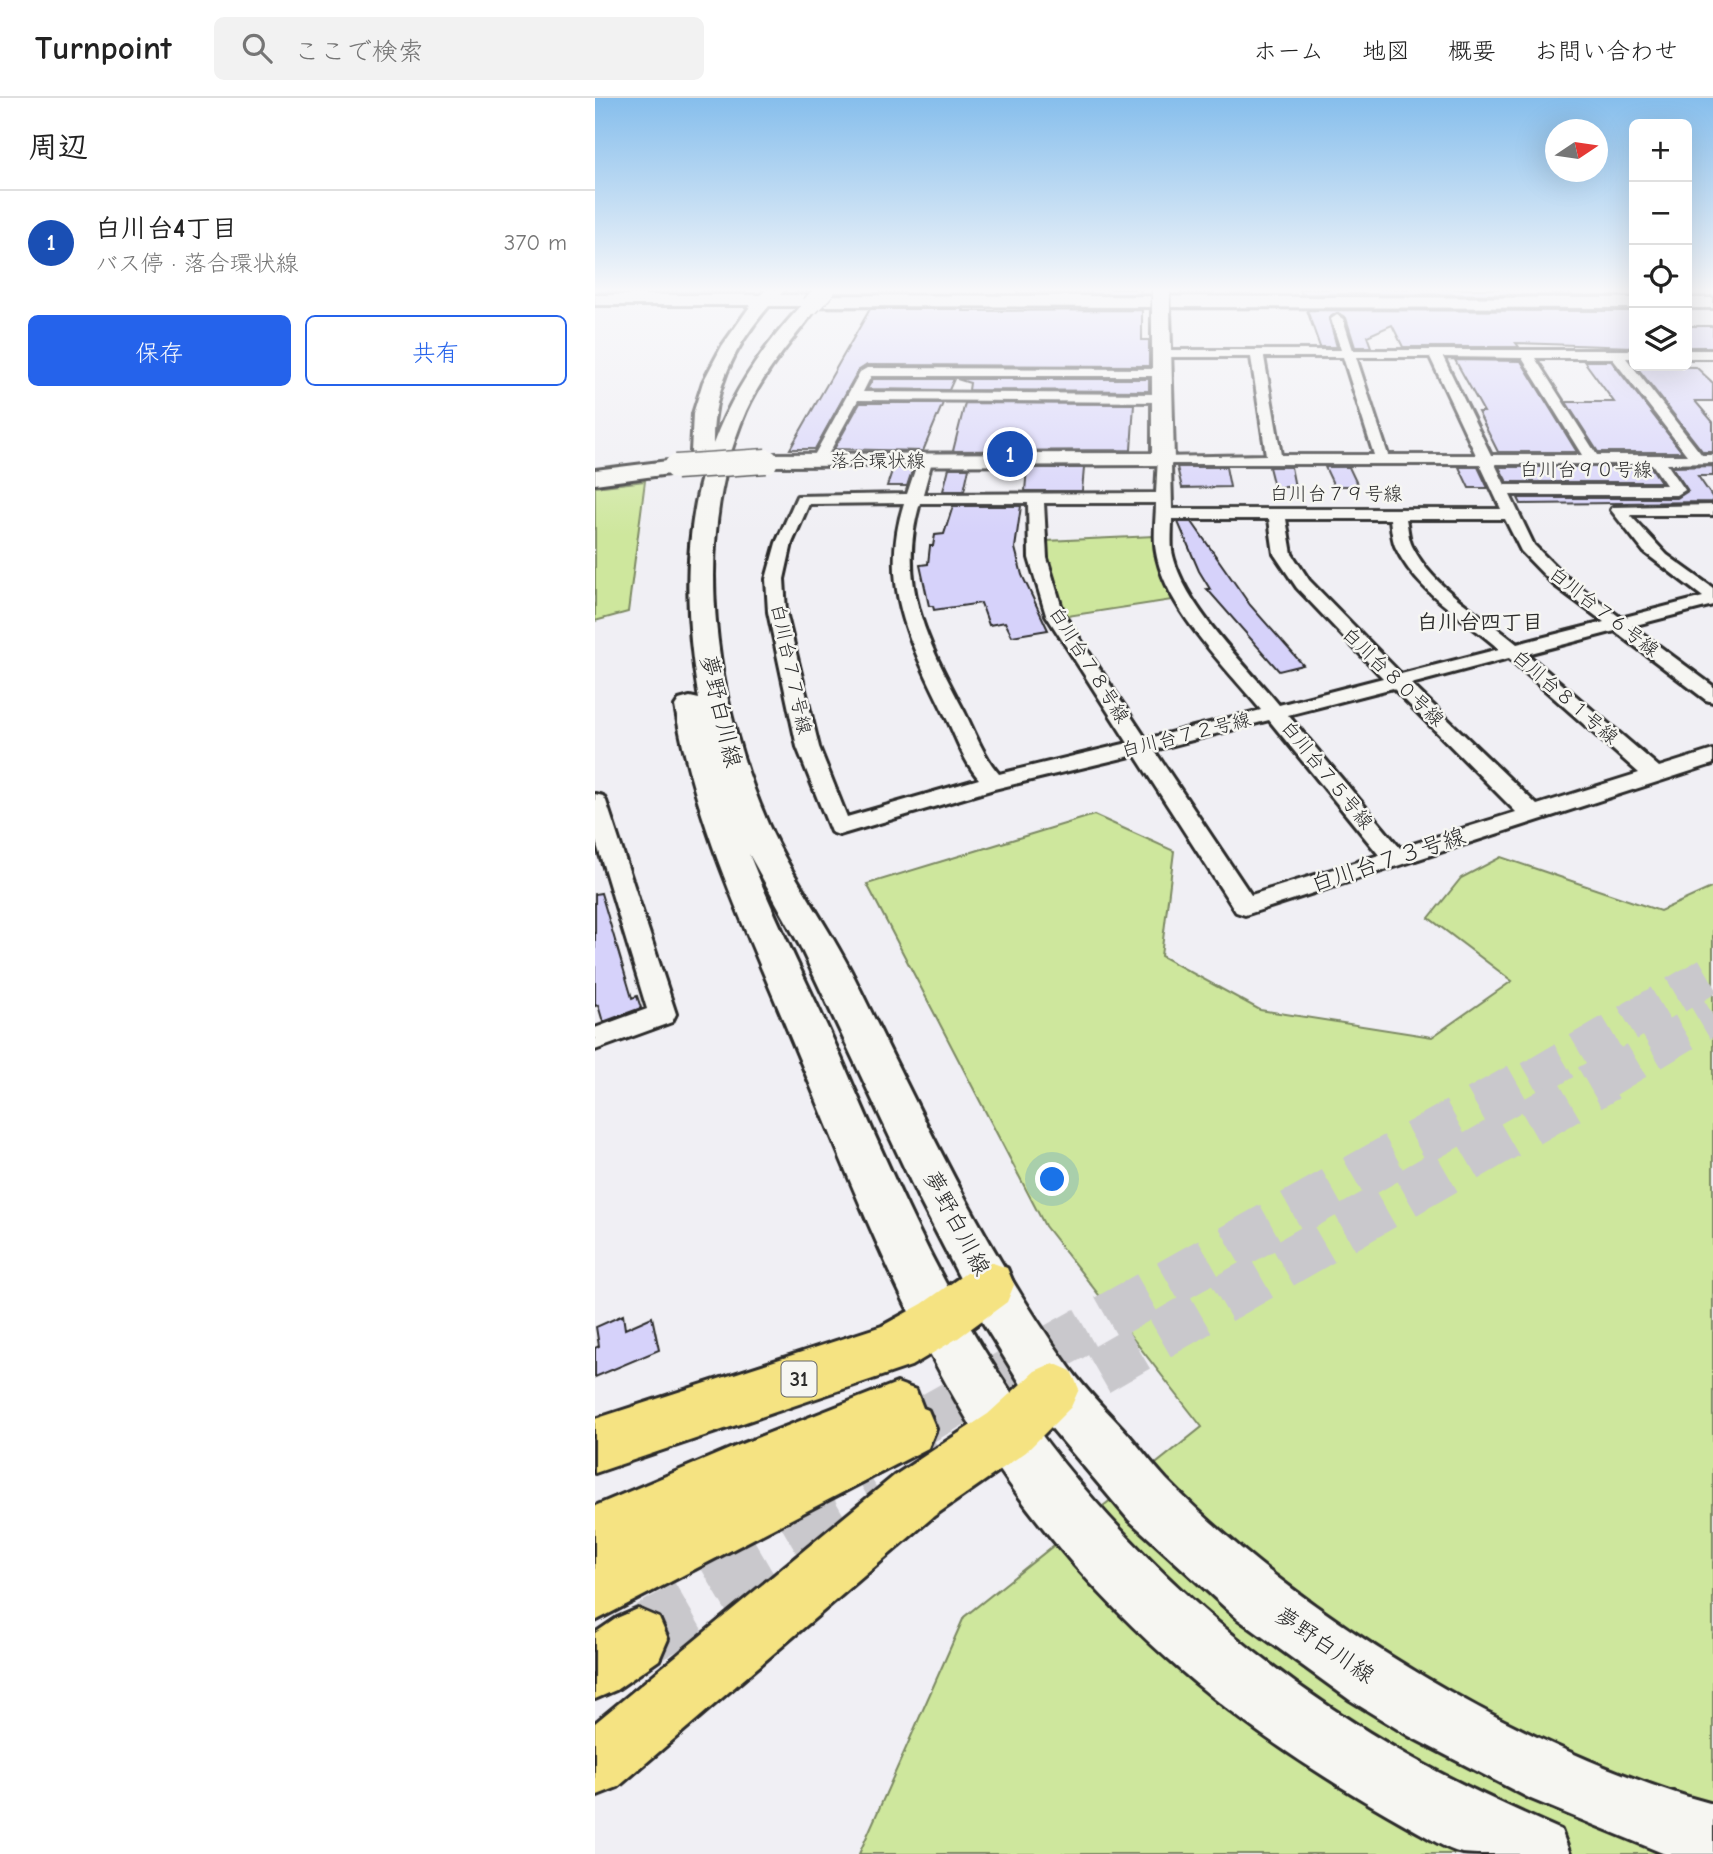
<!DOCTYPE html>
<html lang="ja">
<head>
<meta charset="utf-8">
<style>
	body { margin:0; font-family:"Comic Neue","Klee One",sans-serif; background:#f2f2f2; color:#222 }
	.controls { position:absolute; right:21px; top:21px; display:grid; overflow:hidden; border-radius:10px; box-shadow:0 7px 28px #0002 }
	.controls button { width:63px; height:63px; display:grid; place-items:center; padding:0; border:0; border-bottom:2px solid #e0e0e0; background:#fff; color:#222; font:35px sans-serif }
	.compass { position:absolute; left:950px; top:21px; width:63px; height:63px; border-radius:50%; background:#fff; box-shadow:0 7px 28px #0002; rotate:77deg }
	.you { position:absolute; left:458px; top:1082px; width:24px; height:24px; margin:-18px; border:5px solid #fff; border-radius:50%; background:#1a73e8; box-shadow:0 0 0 10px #1a73e833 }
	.badge { display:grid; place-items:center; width:46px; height:46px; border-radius:50%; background:#2563eb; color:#fff; font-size:23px; font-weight:700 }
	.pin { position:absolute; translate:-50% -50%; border:4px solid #fff; box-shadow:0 2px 7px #0006 }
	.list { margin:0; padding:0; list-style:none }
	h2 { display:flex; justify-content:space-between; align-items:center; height:91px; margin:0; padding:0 28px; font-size:30px }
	h2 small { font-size:23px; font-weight:400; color:#767676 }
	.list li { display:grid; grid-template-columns:46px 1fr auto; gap:21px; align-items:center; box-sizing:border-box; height:105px; padding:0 28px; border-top:2px solid #e0e0e0 }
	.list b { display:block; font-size:26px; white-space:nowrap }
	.list p { margin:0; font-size:23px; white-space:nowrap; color:#767676 }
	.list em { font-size:23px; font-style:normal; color:#767676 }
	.actions { display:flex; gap:14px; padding:21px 28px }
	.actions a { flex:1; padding:16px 0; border:2px solid #2563eb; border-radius:10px; text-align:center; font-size:24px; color:#2563eb }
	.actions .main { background:#2563eb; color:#fff }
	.icon { flex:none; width:38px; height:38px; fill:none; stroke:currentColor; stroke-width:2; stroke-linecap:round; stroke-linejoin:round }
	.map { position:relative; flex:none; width:1118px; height:1756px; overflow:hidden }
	header { display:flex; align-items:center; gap:42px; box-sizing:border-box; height:98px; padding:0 35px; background:#fff; border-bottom:2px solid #e0e0e0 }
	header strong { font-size:33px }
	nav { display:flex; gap:38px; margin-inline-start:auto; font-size:24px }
	.search { width:490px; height:63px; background:#f2f2f2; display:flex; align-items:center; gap:18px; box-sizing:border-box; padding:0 24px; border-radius:10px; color:#767676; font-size:26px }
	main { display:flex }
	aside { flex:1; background:#fff }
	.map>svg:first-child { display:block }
</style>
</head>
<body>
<header>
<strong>Turnpoint</strong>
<div class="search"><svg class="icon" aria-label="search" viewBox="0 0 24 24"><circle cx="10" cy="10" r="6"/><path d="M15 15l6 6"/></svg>ここで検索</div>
<nav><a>ホーム</a><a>地図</a><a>概要</a><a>お問い合わせ</a></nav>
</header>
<main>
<aside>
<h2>周辺<small></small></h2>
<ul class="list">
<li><span class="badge" style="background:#1a4fb4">1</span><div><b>白川台4丁目</b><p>バス停 · 落合環状線</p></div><em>370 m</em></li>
</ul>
<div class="actions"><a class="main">保存</a><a>共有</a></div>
</aside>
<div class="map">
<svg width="1118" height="1756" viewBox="0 0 1118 1756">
	<rect width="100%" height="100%" fill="#f0eff4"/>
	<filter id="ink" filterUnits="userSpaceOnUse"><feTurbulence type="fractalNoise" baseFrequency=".0143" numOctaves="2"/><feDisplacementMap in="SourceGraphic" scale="14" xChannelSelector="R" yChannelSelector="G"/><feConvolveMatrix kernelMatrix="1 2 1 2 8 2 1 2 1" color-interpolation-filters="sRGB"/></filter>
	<g filter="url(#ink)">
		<!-- green -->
		<path fill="#cee79d" stroke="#7c8964" stroke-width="2" d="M50,383l-17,131 -33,9v-134z
			M559,438v18l18,46 -104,16 -19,-37 -3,-38z
			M499,717l80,36 -13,105 99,54 172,27 80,-56 -83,-63 32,-40 40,-21 159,54 53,-24v967h-854l105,-237 238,-190 -157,-201 -178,-342z"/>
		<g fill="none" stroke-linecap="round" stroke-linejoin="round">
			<!-- stream -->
			<path stroke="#698ca3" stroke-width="3.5" d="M0,194h116"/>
		</g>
		<!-- building -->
		<path fill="#d6d2fa" stroke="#2b2b2b" stroke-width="2" d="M423,191h123l-1,5 -123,-1z
			M705,191h267l4,6 -269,-1z
			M275,211h94l-1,2 179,-1v30h7v26l-282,-1 -9,6 -43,78h-25z
			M712,212l327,1v36l-118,-4 3,4h-116l-11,-22 -25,11 4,11h-16l-9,-29 -8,-5 -9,5 8,29h-17z
			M1092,228h26v21h-26z
			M860,262l66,1 56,91h-79l-20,-40h6z
			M989,263h27l71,91h-84l-32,-50h48z
			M1041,268l60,1 17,16v18h-18l18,21v30h-10z
			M278,281h81l-5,11 -82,-1z
			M362,281h192v12l-180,-1 1,-7z
			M265,305h83l-20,48 -89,-2z
			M370,305l169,1 -3,46 -178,1z
			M1118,368v10h-15l15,22v4l-192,2 -3,-6h159l11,-7 -16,-24z
			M582,369h49l4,20 -48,1z
			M674,369h22l4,20h-21z
			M730,369h24l9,19h-24z
			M864,369h19l10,21h-19z
			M904,369h152l10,15h-154z
			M298,370h20l-6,18h-20z
			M354,370h20l-5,23h-21z
			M432,370h57l-2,23h-57z
			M358,408h68l-6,42 7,27 26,55 -36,6 -7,-14 -16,3 -8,-22 -47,7 -1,-4h-4l-9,-41 8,-1 2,-18h3l2,-11 9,-1z
			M583,424h14l58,83 53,60 -24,6 -72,-82h3l-11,-18z
			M6,795l31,105 5,-2 4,12 -38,14 -5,-17 -3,1v-112z
			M28,1217l2,14 27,-12 7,33 -64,27v-29l4,-2 -3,-19z"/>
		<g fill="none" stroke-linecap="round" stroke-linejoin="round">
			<!-- highway-tunnel-far2 -->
			<path stroke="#c9c8cc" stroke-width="38" stroke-dasharray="38 18" stroke-linecap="butt" d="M936,982l182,-107
				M1009,982l109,-65"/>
			<!-- highway-tunnel-far1 -->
			<path stroke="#c9c8cc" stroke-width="47" stroke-dasharray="47 24" stroke-linecap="butt" d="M441,1309l571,-329
				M326,1324l613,-344"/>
			<!-- highway-tunnel -->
			<path stroke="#c9c8cc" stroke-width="60" stroke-dasharray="60 30" stroke-linecap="butt" d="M314,1331l15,-8
				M43,1541l244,-142"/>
			<!-- street casing -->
			<g stroke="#2b2b2b" stroke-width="6">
				<path id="street" d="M742,217l6,4 10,31h281v8h-8l76,97h11v8l-46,1 18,26 -8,5h-167l24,50 31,31 56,42 82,-21 -59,-45 -33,-42 2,-3 100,-2v10h-83l37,40 46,33v17l-81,21 81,60v16l-7,-2 -91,-69 -88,23 132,113 54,-17v14l-468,151 -9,-3 -101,-157 -141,34 -155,46 -8,-3 -34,-85 -29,-135 -2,-33 10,-36 21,-47 110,-2 11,-33 7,-4 7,4 -9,33 233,-1 2,-36 108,-2 -15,-98h-88l-6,-4 2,-3h182l-10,-31zM669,259h79l31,98h-93zM761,259h74l46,98h-88zM848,259l79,1 60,97h-91zM940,260h77l75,97h-90zM576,366h309l21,45h-329zM900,366h157l14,21h-161zM309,405c-26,82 7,142 42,214 10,20 18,45 33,62l-132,38 -28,-70 -33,-135 -2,-33 8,-36 17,-39zM325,405h108l1,55 17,57 82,128 -129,31c-15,-17 -24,-41 -34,-61 -37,-70 -69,-129 -45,-210zM449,405h112c0,15 -3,33 0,49 9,56 69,114 105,158l-115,29 -82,-124 -17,-57zM577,421h97l5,35 23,34 86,90 -104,27c-34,-41 -97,-101 -107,-154 -1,-10 0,-22 0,-32zM691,421h104c1,8 2,19 5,27 20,45 68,71 104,103l-98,25 -92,-94 -17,-26zM811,421h99l16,32 32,33 51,38 -87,22c-35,-30 -84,-55 -105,-98 -4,-8 -4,-19 -6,-27zM914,560l130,115 -102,32 -126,-121zM798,590l123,124 -116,36 -112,-133zM674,622l110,135 -128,40 -97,-145z
					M1092,252h26v8h-26z
					M272,270l296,1 7,4 -2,3h-297l-8,16 299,2 7,4 -7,4 -304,-2 -35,64h-10l-2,-3 49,-89z
					M0,696l8,2 3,5 70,213 -4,8 -77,28v-22l52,-19 -52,-171z"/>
			</g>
			<!-- secondary casing -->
			<g stroke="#2b2b2b" stroke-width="6">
				<path id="secondary" d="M172,191h18l-5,6 854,3v10l-467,-1 3,3 4,150 -3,5 -413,1 -3,-5 3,-5 8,-2 386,-1v-143l3,-3 -337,-1c-25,34 -54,65 -72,105 -56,129 -32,287 22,413 24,54 61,102 87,155 65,132 128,268 214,388 18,25 39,45 59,67 13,15 25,31 38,45 134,138 362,275 547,325v50h-48l-134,-55 -122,-63 -59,-36 -112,-81 -109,-99 -91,-108 -55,-89 -65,-126 -118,-251 -51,-92c26,65 58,128 87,192 48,111 95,223 161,325 102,159 246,290 410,384 49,28 102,52 154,75l9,24c-26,0 -52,0 -77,0 -10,0 -22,0 -31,-1 -17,-4 -34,-16 -49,-24 -34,-19 -68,-39 -100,-60 -143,-91 -270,-218 -355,-365 -68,-117 -116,-244 -168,-368 -45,-109 -95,-213 -115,-330l4,-6 11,-3 9,2c-14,-78 -17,-166 9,-242h-14l-3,-5 2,-38 10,-32 19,-36 29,-41h-156v-10h165zM174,208h32c-38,41 -68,85 -88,138 -1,-53 22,-99 56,-138z
					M1092,200h26v10h-26z
					M81,362l8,2 3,5 -3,5 -89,12v-14z"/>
			</g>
			<!-- highway casing -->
			<g stroke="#2b2b2b" stroke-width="6">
				<path id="highway" d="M395,1164l17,6 7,17 -7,17 -49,36 -47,28 -316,107v-54l287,-93 40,-22 51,-36z
					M458,1265l18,8 8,18 -8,18 -45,45 -92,64 -316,271 -23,9v-73l299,-247 94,-62 47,-43z
					M302,1285l19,7 7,18 5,2 8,19 -8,19 -333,173v-115l149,-63z
					M43,1511l21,9 9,21 -9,21 -43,30 -21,9v-66l22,-15z"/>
			</g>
			<!-- street -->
			<use href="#street" fill="#f6f6f2" fill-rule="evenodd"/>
			<!-- secondary -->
			<use href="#secondary" fill="#f6f6f2" fill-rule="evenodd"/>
			<!-- highway -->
			<use href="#highway" fill="#f5e382" fill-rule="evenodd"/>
			<!-- secondary-bridge-far1 casing -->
			<g stroke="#2b2b2b" stroke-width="21" stroke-linecap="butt">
				<path id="secondary-bridge-far1" d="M566,191v21
					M215,208l16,-17"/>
			</g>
			<!-- secondary-bridge casing -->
			<g stroke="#2b2b2b" stroke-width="27" stroke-linecap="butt">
				<path id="secondary-bridge" d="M81,369l90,-6"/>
			</g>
			<!-- secondary-bridge-far1 -->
			<use href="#secondary-bridge-far1" stroke="#f6f6f2" stroke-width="18"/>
			<!-- secondary-bridge -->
			<use href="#secondary-bridge" stroke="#f6f6f2" stroke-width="24"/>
		</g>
	</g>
	<!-- sky -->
	<linearGradient id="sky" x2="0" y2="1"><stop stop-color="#86beec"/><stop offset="0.44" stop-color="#f8f8fa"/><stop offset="1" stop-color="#f8f8fa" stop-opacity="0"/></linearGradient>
	<rect width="1118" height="437" fill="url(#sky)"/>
	<g text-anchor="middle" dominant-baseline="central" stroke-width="5" stroke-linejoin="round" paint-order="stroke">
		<!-- far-street labels -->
		<g font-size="19" fill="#2b2b2b" stroke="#f6f6f2">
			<text x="283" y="363">落合環状線</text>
			<text x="991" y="372">白川台９０号線</text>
			<text x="741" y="396">白川台７９号線</text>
			<text transform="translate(1009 514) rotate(38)">白川台７６号線</text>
			<text transform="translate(494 567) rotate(58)">白川台７８号線</text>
			<text transform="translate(196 571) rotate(78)">白川台７７号線</text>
			<text transform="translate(798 579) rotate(44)">白川台８０号線</text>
			<text transform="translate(970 599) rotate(41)">白川台８１号線</text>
			<text transform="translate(591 637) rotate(-14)">白川台７２号線</text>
			<text transform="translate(732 677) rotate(51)">白川台７５号線</text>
		</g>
		<!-- far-neighbourhood labels -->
		<g font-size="21" font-weight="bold" fill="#2b2b2b" stroke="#f6f6f2">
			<text x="885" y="524">白川台四丁目</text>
		</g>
		<!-- shield labels -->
		<rect fill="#f6f6f2" stroke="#686867" stroke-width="2" x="186.5" y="1263.5" width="35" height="35" rx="5"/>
		<g font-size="21" font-weight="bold" fill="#2b2b2b">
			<text x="204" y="1281">31</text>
		</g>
		<!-- street labels -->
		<g font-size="23" fill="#2b2b2b" stroke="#f6f6f2">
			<text transform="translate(126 613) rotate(77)">夢野白川線</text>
			<text transform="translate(793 762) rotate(-18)">白川台７３号線</text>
			<text transform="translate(362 1125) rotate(62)">夢野白川線</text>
			<text transform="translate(730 1547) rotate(35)">夢野白川線</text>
		</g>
	</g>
</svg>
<div class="controls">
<button>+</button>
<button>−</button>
<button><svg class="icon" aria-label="locate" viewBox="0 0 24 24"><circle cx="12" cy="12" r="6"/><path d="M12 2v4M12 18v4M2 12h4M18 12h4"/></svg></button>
<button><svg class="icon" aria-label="layers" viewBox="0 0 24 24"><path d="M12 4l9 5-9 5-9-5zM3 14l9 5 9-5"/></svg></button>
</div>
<svg class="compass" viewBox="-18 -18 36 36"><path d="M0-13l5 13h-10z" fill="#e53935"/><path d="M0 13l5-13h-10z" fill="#767676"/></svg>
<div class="you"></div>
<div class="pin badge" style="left:415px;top:356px;background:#1a4fb4">1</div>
</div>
</main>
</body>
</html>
